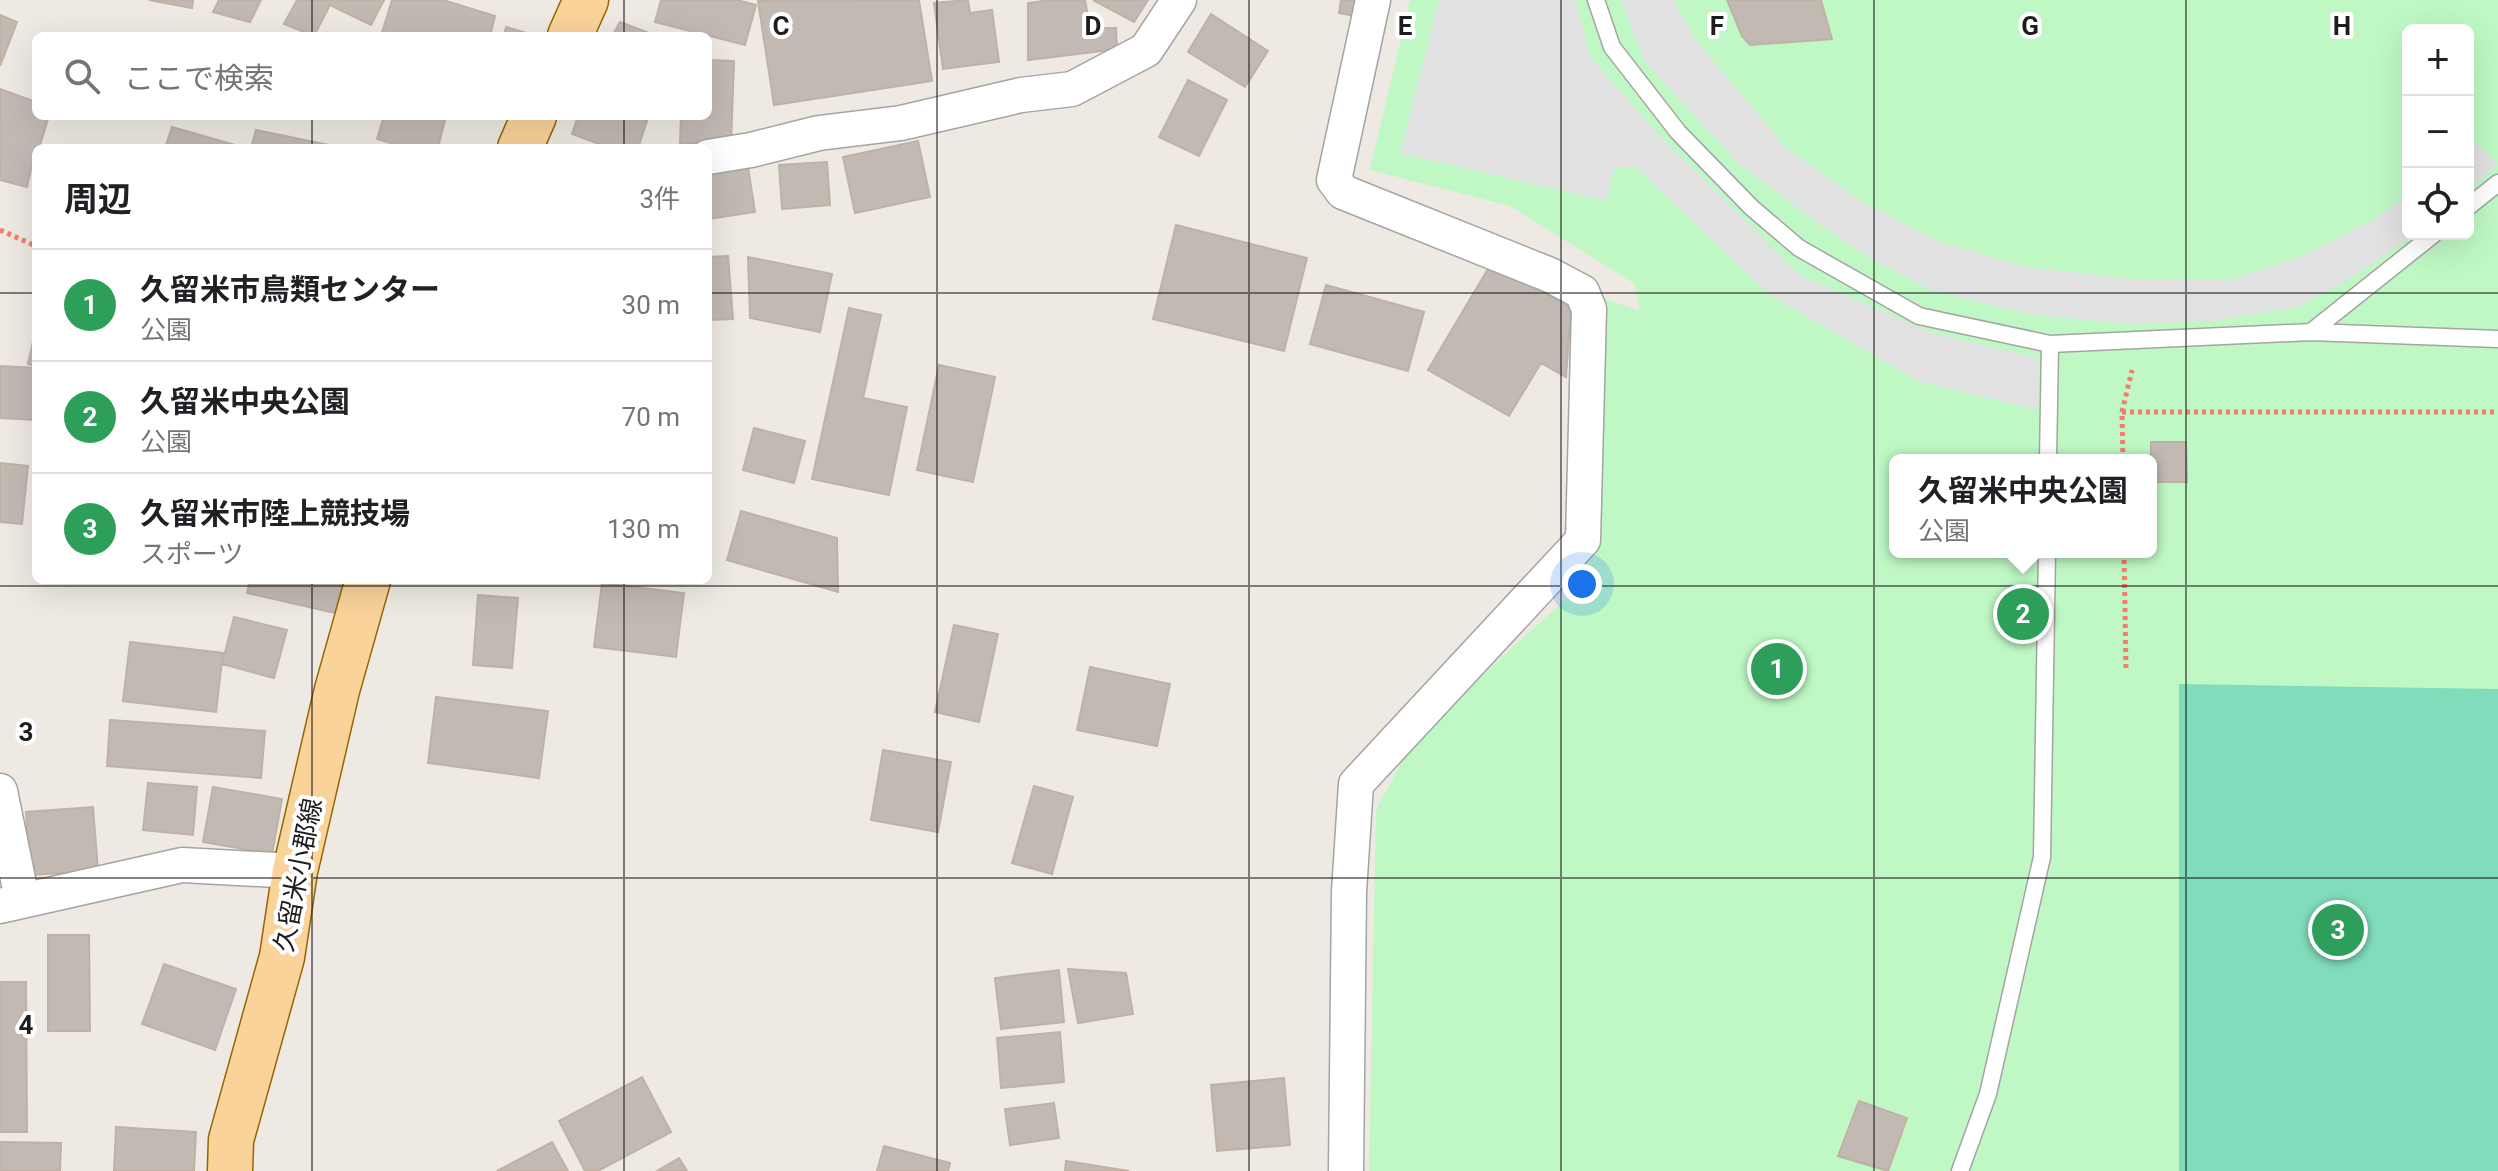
<!DOCTYPE html>
<html lang="ja">
<head>
<meta charset="utf-8">
<style>
	body { margin:0; font-family:Roboto,"Noto Sans JP",sans-serif; background:#f2f2f2; color:#202124 }
	.controls { position:absolute; right:24px; top:24px; display:grid; overflow:hidden; border-radius:12px; box-shadow:0 8px 32px #0002 }
	.controls button { width:72px; height:72px; display:grid; place-items:center; padding:0; border:0; border-bottom:2px solid #e0e0e0; background:#fff; color:#202124; font:40px sans-serif }
	.you { position:absolute; left:1582px; top:584px; width:28px; height:28px; margin:-20px; border:6px solid #fff; border-radius:50%; background:#1a73e8; box-shadow:0 0 0 12px #1a73e833 }
	.badge { display:grid; place-items:center; width:52px; height:52px; border-radius:50%; background:#b45309; color:#fff; font-size:26px; font-weight:700 }
	.pin { position:absolute; translate:-50% -50%; border:4px solid #fff; box-shadow:0 2px 8px #0006 }
	.popup { position:absolute; left:1889px; top:454px; width:268px; height:104px; box-sizing:border-box; display:grid; place-content:center; border-radius:12px; background:#fff; filter:drop-shadow(0 2px 6px #0005); font-size:26px; white-space:nowrap; color:#757577 }
	.popup b { font-size:30px; color:#202124 }
	.popup::after { content:''; position:absolute; left:50%; top:100%; margin-left:-16px; border:16px solid transparent; border-top-color:#fff }
	.list { margin:0; padding:0; list-style:none }
	h2 { display:flex; justify-content:space-between; align-items:center; height:104px; margin:0; padding:0 32px; font-size:34px }
	h2 small { font-size:26px; font-weight:400; color:#757577 }
	.list li { display:grid; grid-template-columns:52px 1fr auto; gap:24px; align-items:center; box-sizing:border-box; height:112px; padding:0 32px; border-top:2px solid #e0e0e0 }
	.list b { display:block; font-size:30px; white-space:nowrap }
	.list p { margin:0; font-size:26px; white-space:nowrap; color:#757577 }
	.list em { font-size:26px; font-style:normal; color:#757577 }
	.icon { flex:none; width:44px; height:44px; fill:none; stroke:currentColor; stroke-width:2; stroke-linecap:round; stroke-linejoin:round }
	.map { position:relative; flex:none; width:2498px; height:1171px; overflow:hidden }
	.search { position:absolute; background:#fff; box-shadow:0 8px 32px #0002; left:32px; top:32px; width:680px; height:88px; display:flex; align-items:center; gap:20px; box-sizing:border-box; padding:0 28px; border-radius:12px; color:#757577; font-size:30px }
	.panel { position:absolute; background:#fff; box-shadow:0 8px 32px #0002; left:32px; top:144px; width:680px; height:440px; border-radius:12px }
	.map>svg:first-child { display:block }
</style>
</head>
<body>
<div class="map">
<svg width="2498" height="1171" viewBox="0 0 2498 1171">
	<rect width="100%" height="100%" fill="#eeeae3"/>
	<!-- park -->
	<path fill="#bff8c5" fill-rule="evenodd" d="M1410,0h1088v1171h-1129l7,-361 40,-75 152,-138 30,-59 7,-239 35,12 -5,-27 -125,-78 -140,-36zM2408,30h60v204h-60zM1895,460h256v92h-256z"/>
	<!-- pitch -->
	<path fill="#81dcbb" d="M2179,684l319,5v482h-319z"/>
	<!-- parking -->
	<path fill="#e1e1e1" d="M1439,0h137l14,57 70,79 141,140 131,57 105,25v52l-119,-29 -148,-86 -136,-129 -20,3 -8,32 -206,-48z
		M1621,0h53l21,39 91,109 75,53 76,40 89,26 114,13h89l71,-23 71,-36 37,-26v39h7l-62,43 -55,30 -84,14 -82,3 -99,-9 -100,-24 -61,-32 -49,-32 -85,-64 -93,-101z
		M2470,139l28,25 -30,27v-49z"/>
	<!-- building -->
	<path fill="#c2bab2" stroke="#bfb1a5" stroke-width="2" d="M149,0h44l-1,8z
		M219,0h42l-11,22 -37,-10z
		M297,0h87l-13,25 -41,-20 -16,31 -30,-12z
		M392,0h51l52,16 -5,20h-109z
		M661,0h76l19,5 -11,40 -90,-23z
		M919,0l13,81 -158,24 -16,-104z
		M968,0l2,13 22,-3 7,52 -56,7 -9,-66z
		M1050,0h35l5,28h26l1,21 -89,11v-57z
		M1093,0h55l-14,22z
		M1341,0h23l-4,17 -21,-4z
		M1727,0h94l11,39 -82,6 -8,-9z
		M1211,14l57,37 -23,36 -57,-35z
		M0,15l17,7 -17,44z
		M620,22l37,14h-45z
		M506,27l31,9h-33z
		M708,60l26,1 -3,83 -51,-1 1,-27h27z
		M1188,80l39,20 -28,56 -40,-19z
		M0,89l36,13v14h13l-10,32h-3l-9,39 -27,-7z
		M384,116h62l-8,32h-30l-31,-9z
		M578,116h55l14,5 -9,27h-28l-38,-14z
		M172,127l70,20 -77,1z
		M256,130l73,15 -78,3z
		M918,141l12,56 -75,16 -12,-56z
		M827,162l3,43 -48,4 -3,-44z
		M748,167l7,45 -47,7v-46z
		M1176,225l131,33 -23,93 -131,-32z
		M728,256l5,63 -25,1v-63z
		M748,257l84,17 -12,58 -70,-14z
		M1492,262l79,46 -5,69 -25,-14 -32,53 -81,-46z
		M1326,285l98,27 -16,59 -98,-27z
		M849,308l32,7 -18,83 44,9 -18,88 -77,-16z
		M36,328v38l-8,-2z
		M939,365l56,12 -22,105 -56,-12z
		M0,366l36,2v52l-36,-2z
		M754,428l51,13 -11,42 -51,-13z
		M2151,442h35l1,40h-36z
		M0,463l28,3 -6,58 -22,-2z
		M741,511l96,27 1,54 -111,-32z
		M250,580h93l-8,33 -88,-20z
		M602,583l82,10 -8,64 -82,-10z
		M478,595l40,3 -6,70 -39,-3z
		M234,617l53,13 -13,48 -52,-14z
		M954,625l44,9 -19,88 -44,-10z
		M130,642l93,11 -7,59 -93,-11z
		M1090,667l80,17 -13,62 -80,-16z
		M436,697l112,14 -9,67 -111,-15z
		M110,720l155,11 -4,47 -154,-12z
		M883,750l68,12 -13,70 -67,-12z
		M148,783l49,4 -4,48 -50,-5z
		M1034,786l39,11 -21,77 -40,-11z
		M213,787l69,12 -10,55 -69,-12z
		M93,807l5,64 -68,4 -4,-63z
		M48,935h41l1,96h-42z
		M164,964l72,25 -21,61 -73,-26z
		M1068,969l58,4 7,41 -55,9z
		M1059,970l5,52 -63,7 -6,-51z
		M0,982h26l1,150h-27z
		M1060,1032l4,50 -63,6 -4,-50z
		M642,1077l29,55 -73,39h-13l-26,-50z
		M1284,1078l6,67 -73,6 -6,-66z
		M1859,1101l48,17 -19,53 -50,-15z
		M1054,1103l5,35 -49,7 -5,-36z
		M116,1127l80,5 -2,39h-80z
		M0,1142l61,1 -1,28h-60z
		M552,1142l16,29h-71z
		M884,1146l66,17 -2,8h-71z
		M679,1158l8,13h-30z
		M1066,1161l63,10h-64z"/>
	<g fill="none" stroke-linecap="round" stroke-linejoin="round">
		<!-- service casing -->
		<g stroke="#a4a4a4" stroke-width="19">
			<path id="service" d="M1596,0l16,47 66,85 74,76 47,40 120,68 131,28 261,-12 187,7
				M2468,207l30,-24
				M2311,332l123,-98
				M2048,460l2,-116
				M1960,1171l28,-77 54,-237 5,-305"/>
		</g>
		<!-- minor casing -->
		<g stroke="#a4a4a4" stroke-width="37">
			<path id="minor" d="M708,157l43,-7 68,-17 82,-10 120,-28 51,-6 74,-39 33,-50
				M0,791l22,108
				M0,906l182,-41 113,6
				M1346,1171l3,-279 7,-108 227,-244 6,-231 -7,-17 -32,-17 -207,-83 -9,-12 39,-180"/>
		</g>
		<!-- primary casing -->
		<g stroke="#936602" stroke-width="47">
			<path id="primary" d="M570,36l16,-36
				M520,148l14,-32
				M230,1171l1,-31 51,-183 13,-86 42,-181 31,-110"/>
		</g>
		<!-- path -->
		<path stroke="#f77c6a" stroke-width="5" stroke-dasharray="4 4" stroke-linecap="butt" d="M0,230l36,16
			M2122,412h376
			M2123,460l-1,-48 10,-42
			M2124,552l2,118"/>
		<!-- service -->
		<use href="#service" stroke="#fff" stroke-width="16"/>
		<!-- minor -->
		<use href="#minor" stroke="#fff" stroke-width="34"/>
		<!-- primary -->
		<use href="#primary" stroke="#fad39b" stroke-width="44"/>
	</g>
	<!-- grid -->
	<path fill="none" stroke="#1d1d1d" stroke-width="2" stroke-opacity="0.55" d="M312,0v36M624,0v36M937,0v1171M1249,0v1171M1561,0v1171M1874,0v1171M2186,0v1171M312,116v32M624,116v32M0,293h36M708,293h1790M312,580v591M624,580v591M0,586h2498M0,878h2498"/>
	<g text-anchor="middle" dominant-baseline="central" stroke-width="8" stroke-linejoin="round" paint-order="stroke">
		<!-- street labels -->
		<g font-size="26" fill="#1d1d1d" stroke="#fff">
			<text transform="translate(298 875) rotate(-79)">久留米小郡線</text>
		</g>
	</g>
	<g font-size="26" text-anchor="middle" font-weight="bold" fill="#1d1d1d" stroke="#fff" stroke-width="8" stroke-linejoin="round" paint-order="stroke">
		<text x="781" y="35">C</text>
		<text x="1093" y="35">D</text>
		<text x="1405" y="35">E</text>
		<text x="1717" y="35">F</text>
		<text x="2030" y="35">G</text>
		<text x="2342" y="35">H</text>
		<text x="26" y="741">3</text>
		<text x="26" y="1034">4</text>
	</g>
</svg>
<div class="controls">
<button>+</button>
<button>−</button>
<button><svg class="icon" aria-label="locate" viewBox="0 0 24 24"><circle cx="12" cy="12" r="6"/><path d="M12 2v4M12 18v4M2 12h4M18 12h4"/></svg></button>
</div>
<div class="you"></div>
<div class="pin badge" style="left:1777px;top:669px;background:#2e9e5b">1</div>
<div class="pin badge" style="left:2023px;top:614px;background:#2e9e5b">2</div>
<div class="popup"><b>久留米中央公園</b>公園</div>
<div class="pin badge" style="left:2338px;top:930px;background:#2e9e5b">3</div>
<div class="search"><svg class="icon" aria-label="search" viewBox="0 0 24 24"><circle cx="10" cy="10" r="6"/><path d="M15 15l6 6"/></svg>ここで検索</div>
<section class="panel">
<h2>周辺<small>3件</small></h2>
<ul class="list">
<li><span class="badge" style="background:#2e9e5b">1</span><div><b>久留米市鳥類センター</b><p>公園</p></div><em>30 m</em></li>
<li><span class="badge" style="background:#2e9e5b">2</span><div><b>久留米中央公園</b><p>公園</p></div><em>70 m</em></li>
<li><span class="badge" style="background:#2e9e5b">3</span><div><b>久留米市陸上競技場</b><p>スポーツ</p></div><em>130 m</em></li>
</ul>
</section>
</div>
</body>
</html>
